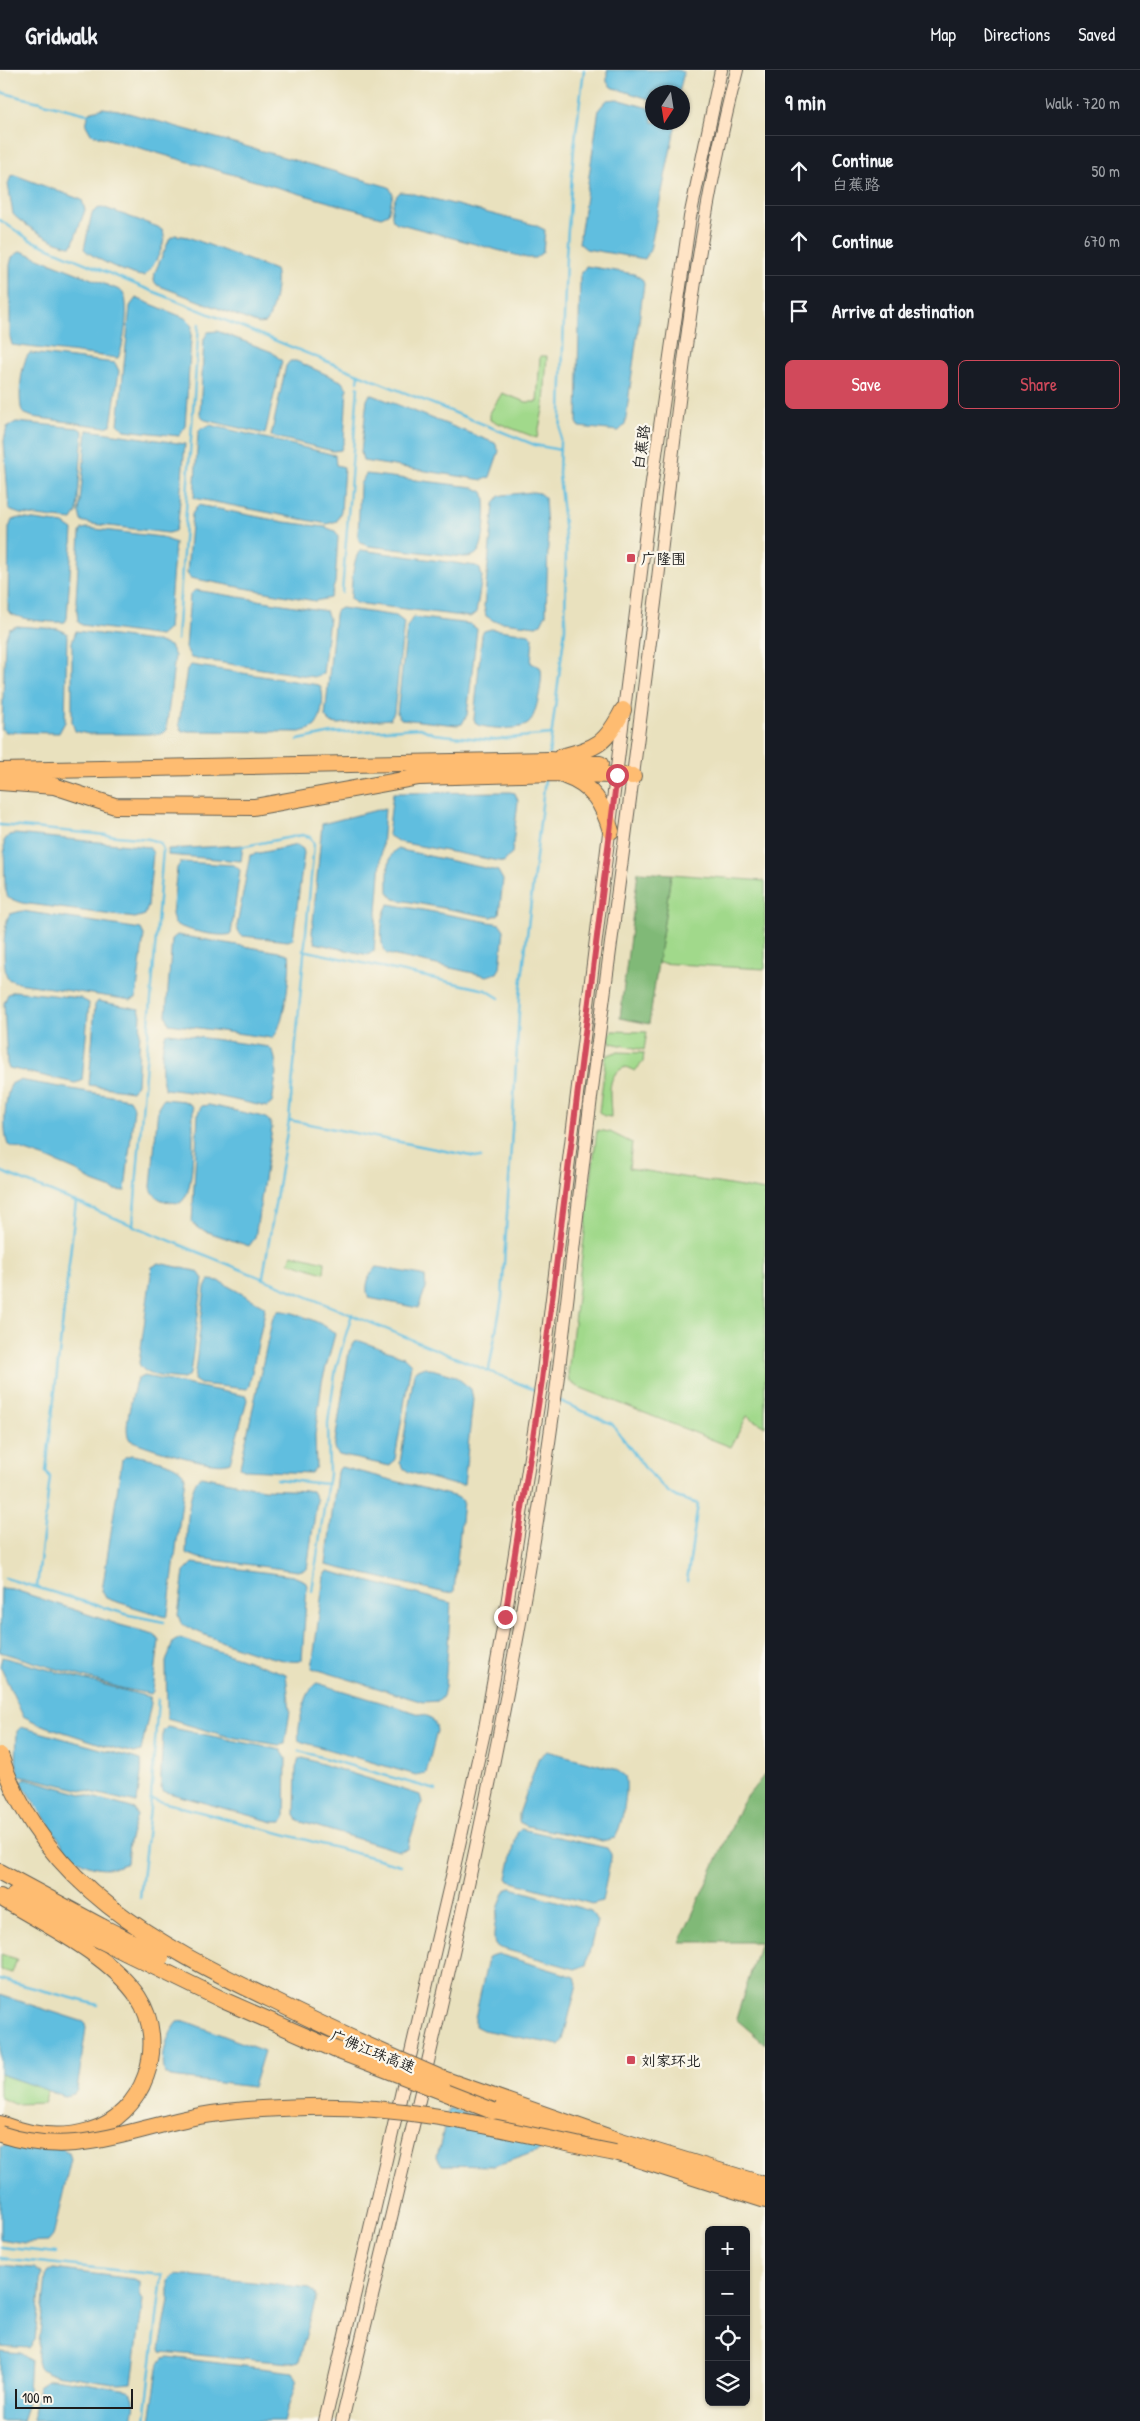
<!DOCTYPE html>
<html lang="en">
<head>
<meta charset="utf-8">
<style>
	body { margin:0; font-family:"Patrick Hand","LXGW WenKai TC",sans-serif; background:#242831; color:#f1f3f6 }
	.controls { position:absolute; right:15px; bottom:15px; display:grid; overflow:hidden; border-radius:8px; box-shadow:0 1px 4px #0004 }
	.controls button { width:45px; height:45px; display:grid; place-items:center; padding:0; border:0; border-bottom:1px solid #363941; background:#171b24; color:#f1f3f6; font:25px sans-serif }
	.compass { position:absolute; left:645px; top:15px; width:45px; height:45px; border-radius:50%; background:#171b24; box-shadow:0 1px 4px #0004; rotate:192deg }
	.scale { position:absolute; left:15px; bottom:12px; width:118px; box-sizing:border-box; padding-left:5px; border:2px solid #1c1c1c; border-top:0; font-size:14px; line-height:18px; white-space:nowrap; color:#1c1c1c; -webkit-text-stroke:4px #fbf7ec; paint-order:stroke }
	.stop { position:absolute; width:15px; height:15px; margin:-11px; border:4px solid #d1495b; border-radius:50%; background:#fff }
	.stop.end { background:#d1495b; border-color:#fff; box-shadow:0 1px 5px #0008 }
	.list { margin:0; padding:0; list-style:none }
	h2 { display:flex; justify-content:space-between; align-items:center; height:65px; margin:0; padding:0 20px; font-size:21px }
	h2 small { font-size:16px; font-weight:400; color:#9ea1a6 }
	.list li { display:grid; grid-template-columns:32px 1fr auto; gap:15px; align-items:center; box-sizing:border-box; height:70px; padding:0 20px; border-top:1px solid #363941 }
	.list b { display:block; font-size:19px; white-space:nowrap }
	.list p { margin:0; font-size:16px; white-space:nowrap; color:#9ea1a6 }
	.list em { font-size:16px; font-style:normal; color:#9ea1a6 }
	.actions { display:flex; gap:10px; padding:15px 20px }
	.actions a { flex:1; padding:11px 0; border:1px solid #d1495b; border-radius:8px; text-align:center; font-size:18px; color:#d1495b }
	.actions .main { background:#d1495b; color:#fff }
	.icon { flex:none; width:28px; height:28px; fill:none; stroke:currentColor; stroke-width:2; stroke-linecap:round; stroke-linejoin:round }
	.map { position:relative; flex:none; width:765px; height:2351px; overflow:hidden }
	header { display:flex; align-items:center; gap:30px; box-sizing:border-box; height:70px; padding:0 25px; background:#171b24; border-bottom:1px solid #363941 }
	header strong { font-size:24px }
	nav { display:flex; gap:28px; margin-inline-start:auto; font-size:18px }
	main { display:flex }
	aside { flex:1; background:#171b24 }
	.map>svg:first-child { display:block }
</style>
</head>
<body>
<header>
<strong>Gridwalk</strong>
<nav><a>Map</a><a>Directions</a><a>Saved</a></nav>
</header>
<main>
<div class="map">
<svg width="765" height="2351" viewBox="0 0 765 2351">
	<rect width="100%" height="100%" fill="#fbf7ec"/>
	<filter id="ink" filterUnits="userSpaceOnUse"><feTurbulence type="fractalNoise" baseFrequency=".02" numOctaves="2"/><feDisplacementMap in="SourceGraphic" scale="10" xChannelSelector="R" yChannelSelector="G"/><feConvolveMatrix kernelMatrix="1 2 1 2 8 2 1 2 1" color-interpolation-filters="sRGB"/></filter>
	<filter id="wash" filterUnits="userSpaceOnUse"><feTurbulence type="fractalNoise" baseFrequency=".0096" numOctaves="4" result="noise"/><feDisplacementMap in="SourceGraphic" scale="20" xChannelSelector="R" yChannelSelector="G"/><feGaussianBlur stdDeviation="1.12" result="paint"/><feColorMatrix in="noise" values="0 0 0 0 0 0 0 0 0 0 0 0 0 0 0 0 0 1.4 0 .05"/><feComposite in="paint" operator="in"/></filter>
	<g filter="url(#wash)">
		<rect width="100%" height="100%" fill="#e9e1be"/>
		<!-- green -->
		<path fill="#a1d98b" stroke="#5e7a54" d="M540,286h7l-3,49 -7,33 -47,-18v-7l12,-20 24,9h11z
			M671,804l94,7v88l-107,-6z
			M612,961l35,1 -3,18 -33,-7 -3,-7z
			M616,982l28,1 -1,9 -8,9 -9,-4c-22,7 -15,31 -15,50l-7,-1 -5,-4 7,-56z
			M597,1060l13,2 22,11 -3,25 136,23v236l-18,-11 -16,31 -155,-61 -7,-5 -1,-8z
			M292,1184l33,8 -1,11 -35,-11z
			M0,1884l17,5 -5,14 -12,-3z
			M0,2004l48,16 -4,13 -30,1 -14,-6z"/>
		<!-- forest -->
		<path fill="#80b977" stroke="#4e6a4a" d="M638,802l33,2 -22,150 -29,-6z
			M765,1704v270l-29,-25 24,-77h-80l62,-139z"/>
		<!-- water -->
		<path fill="#61bedf" stroke="#3e6d7e" d="M607,0h70l7,2 -5,20h-27v8l-41,-13 -4,-5z
			M617,29l35,10v13l24,1 -26,127 -5,9 -59,-10 -7,-6 20,-134 8,-9z
			M103,38l15,2 271,77 4,7 -5,20 -7,3 -290,-83 -5,-9 3,-13z
			M15,105l67,25 3,10 -13,36c-12,1 -51,-22 -59,-32l-5,-30 3,-8z
			M400,122l10,1 125,32 10,5 -2,22 -8,6h-8l-130,-35 -4,-3c-3,-8 0,-22 7,-28z
			M99,138h6l53,19 5,4c5,11 -10,38 -19,45 -11,1 -53,-19 -60,-27l8,-36z
			M175,165l13,2 87,33c4,9 -2,45 -9,53l-7,1 -102,-39 -3,-4 1,-9 15,-34z
			M21,181l101,40c9,10 2,56 -4,67l-106,-13 -2,-8v-72l2,-8z
			M586,196l48,8 8,5 2,5 -19,141 -6,6 -40,-4 -2,-5 3,-146z
			M136,228l49,20 7,7 -7,101 -6,10 -54,-6 -7,-5 12,-119z
			M217,261l55,21 10,9 -17,73 -60,-14 -5,-6 4,-75 4,-7z
			M30,283l85,10 4,8 -8,54 -6,2 -72,-10 -10,-4c-6,-9 -2,-54 7,-60z
			M290,291h6l45,20 6,7 -3,53 -3,9 -8,1 -62,-15 15,-70z
			M370,324l125,49 4,8 -9,26 -7,3 -120,-19 -2,-9 6,-52z
			M16,352l62,6 5,3 -6,81 -5,8 -52,-6 -11,-4 -5,-69 3,-14z
			M210,355l125,30 1,10 8,2 -3,44 -4,10 -10,3 -133,-26 4,-64 2,-5z
			M87,360l98,14 -7,78 -3,9 -7,2 -76,-9 -11,-3 -2,-9z
			M366,404l107,13 10,5c5,9 2,54 -6,61 -4,4 -9,4 -14,4l-94,-11 -9,-3 -2,-6 2,-53z
			M533,422l6,1 6,5 3,47 -2,69 -5,10 -5,2 -42,-5 -8,-5 -2,-10 10,-102 5,-8 4,-1z
			M198,435l86,17 41,5 10,4 3,6 -3,46 -5,15 -15,3 -125,-23 -3,-6 5,-58z
			M19,448l45,6 9,6 -6,88 -2,4c-12,1 -50,-2 -57,-11l1,-83 3,-8z
			M87,458l74,9 14,6 -7,86 -8,7 -78,-11 -4,-3 -2,-22 4,-67 2,-4z
			M361,480l115,16 4,3 2,8 -6,36 -6,4 -7,-1 -108,-13 -4,-4c0,-11 2,-44 10,-49z
			M195,520l131,21 3,7 -6,56 -9,3 -123,-19 -5,-10 4,-53z
			M341,538l55,8 8,6 -10,90 -4,7 -52,5 -7,-1 -6,-6 10,-102 1,-4z
			M413,547l57,7 7,5 -10,86 -5,9 -5,1 -56,-6 -4,-5 10,-87z
			M17,556l41,3 9,4 -2,89 -6,11 -53,-1 -4,-3 3,-90 4,-10z
			M491,559l38,5 4,4 -2,25 9,4c5,7 -4,50 -11,56 -8,8 -43,6 -53,1l-2,-5 8,-85 2,-3z
			M76,561l83,11 11,4 5,10 -9,75 -6,3h-72l-13,-3 -3,-9v-80z
			M191,595l128,20c7,7 3,34 -4,41 -4,4 -10,4 -15,6l-118,-1 -3,-7 8,-55z
			M510,722l5,1 3,8 -6,52 -8,9 -105,-20 -11,-7 5,-42z
			M385,738l-11,143 -6,4 -53,-12 -3,-10 10,-109z
			M15,764l134,13 4,6 -5,53 -3,9 -10,3 -113,-15 -14,-5 -3,-10 -1,-47 5,-6z
			M243,775l-2,16 -73,-6v-6z
			M297,775l6,4 1,4 -11,86 -5,2 -45,-5 -4,-2 -2,-8 13,-71z
			M397,779l101,22 5,9 -4,34 -7,3 -98,-18 -6,-7c0,-12 -2,-37 9,-43z
			M181,792l53,3 6,5 -9,64c-9,4 -49,-4 -57,-11l-2,-9 5,-46z
			M389,834l111,20 4,6 -4,38 -3,5 -10,3 -100,-22c-10,-7 -5,-44 2,-50z
			M22,841l119,18 3,6 -8,63 -5,2 -113,-17 -10,-4c-6,-9 -5,-58 2,-65z
			M177,865l108,18 4,2c3,13 -6,78 -17,83l-103,-14 -3,-9 6,-76z
			M14,921l66,7 9,5 -7,78 -7,2 -66,-15 -2,-4 -3,-61 4,-9z
			M98,931l41,8 2,6 -4,69 -5,7 -43,-6 6,-80z
			M169,963l100,14c12,10 5,42 3,56l-5,4 -55,-12 -47,-6c-5,-8 -4,-46 1,-55z
			M19,1010l110,19 5,9 -9,83 -10,-1 -22,-8 -16,-11 -28,-12 -41,-14c-6,-14 -3,-48 3,-61z
			M163,1029l21,2 8,5 1,3c-1,20 4,84 -13,94 -13,-1 -26,-2 -29,-16l7,-80z
			M209,1035l50,11c8,2 11,3 13,12l-17,110 -6,8 -50,-17 -7,-6 6,-109 3,-8z
			M159,1193l37,8 3,2 4,6 -13,95 -6,5c-14,-2 -40,-1 -45,-16l13,-96z
			M377,1197l44,8 4,2 1,11 -8,20 -49,-10c-5,-9 -1,-25 8,-31z
			M209,1210l10,1 45,25 1,5 -16,75 -2,3 -47,-5 -6,-4 11,-92z
			M278,1241c11,-2 51,14 57,23l-13,48 -7,53 1,32 -5,6 -65,-3 -6,-3 33,-150z
			M360,1271l44,16 7,7 -16,95 -5,7 -51,-11 -5,-6 15,-98 6,-9z
			M425,1297l30,9 16,13 2,10 -9,86 -13,-1 -42,-12 -6,-4 -3,-5 14,-90 3,-3z
			M144,1306l102,20 1,4 -17,62c-14,8 -83,-15 -100,-22 -8,-10 3,-43 5,-56l2,-5z
			M131,1385c13,2 49,7 54,22l-17,136 -2,4 -55,-17 -5,-2 -4,-7 20,-131 3,-3z
			M341,1397l116,30 6,4 -9,91 -8,1 -120,-28 11,-93z
			M201,1406l62,13 49,2 5,9 -10,69 -9,2 -99,-13 -13,-5c1,-16 1,-69 15,-77z
			M193,1493l100,13 12,5 2,5 -5,74c-11,9 -109,-27 -121,-37l-3,-8 6,-43z
			M328,1501l123,32 -6,84 -2,9 -4,5 -16,1 -111,-34 12,-92z
			M1,1518l11,1 108,36 34,9 5,7 -6,50 -2,3 -27,-5 -124,-37z
			M180,1568l106,36 4,37 -5,33 -6,1 -49,-8 -63,-18 -1,-57 7,-20z
			M2,1587l147,40 2,6 -10,48 -7,2 -24,-6 -71,-23 -16,-8 -23,-50z
			M317,1613l113,34 6,8 1,6 -11,42 -10,2 -117,-34c-3,-11 7,-54 18,-58z
			M21,1657l120,33c2,10 -3,31 -4,43l-118,-28 -3,-12 1,-32z
			M167,1657l114,23 5,8 -1,60 -3,4h-9l-111,-31c-3,-4 1,-50 1,-60z
			M547,1681l68,18 10,7c4,13 -3,50 -10,62l-13,3 -75,-15 -8,-4v-8l19,-55z
			M303,1688l117,37 2,7 -15,47 -8,2 -101,-30 -3,-7 1,-46 3,-9z
			M25,1708l110,31 2,7 -8,26 -2,21c-20,10 -45,4 -60,-12l-46,-68z
			M521,1759l86,19 4,6v4l-9,43 -10,3 -83,-23 -2,-3 10,-45z
			M511,1818l80,23 6,10 -11,44 -11,4 -75,-21 -5,-3c-4,-10 4,-48 12,-56z
			M498,1884l77,23 2,7 -14,56 -4,5 -76,-15 -8,-4v-8l13,-59 2,-3z
			M0,1925l84,27 2,6 -9,62 -3,4 -10,2 -64,-22z
			M185,1951l79,30 -11,36 -82,-10 -6,-3c-5,-16 2,-40 12,-52z
			M449,2038l98,29 -4,12 -48,17 -53,-1 -5,-8z
			M17,2073l46,6 6,4 2,6 -18,77 -5,6 -24,1 -24,-4v-92z
			M0,2195l34,3 8,5 -7,67 -6,8 -29,-2z
			M53,2199l81,10 6,3v12l3,6 -11,83 -13,1 -70,-11 -10,-5 -2,-7 9,-84 1,-4z
			M175,2204l135,14 5,6 1,4 -17,63 -9,2 -129,-11 -1,-3 9,-49v-20z
			M0,2281l20,2 10,7 -3,46 -5,15h-22z
			M168,2287l125,15 4,7 -13,42h-134l9,-58 4,-5z
			M54,2308l74,12c10,8 6,19 4,31h-99l5,-35 9,-6z"/>
		<g fill="none" stroke-linecap="round" stroke-linejoin="round">
			<!-- stream -->
			<path stroke="#61bedf" stroke-width="2.5" d="M0,22l91,23
				M0,150l30,20 107,45 398,160 25,5
				M358,311l1,-7
				M342,523l16,-206
				M177,570l22,-316
				M298,670l34,-7 88,-5 14,6 55,6 62,-6
				M549,684l16,-125 1,-83 -7,-72 7,-218 8,-108 10,-78
				M0,755l149,14 11,4 3,6 -30,376
				M240,777l62,-12 8,2 4,7 -25,276 -26,157
				M303,880l183,40 13,8
				M289,1050l192,38
				M0,1101l535,219
				M489,1299l13,-71 18,-302 25,-217
				M558,1330l54,24 33,44 22,23 9,6 22,7 -11,77
				M276,1409l51,5
				M5,1508l124,37 35,7
				M37,1517l13,-110 -4,-6 30,-270
				M312,1521l17,-117 -1,-51 8,-55 16,-54
				M299,1681l137,39
				M151,1729l250,66
				M140,1828l11,-99 7,-100
				M0,1909l98,26
				M0,2177l56,6
				M0,2188l162,17 -17,146"/>
		</g>
	</g>
	<g filter="url(#ink)">
		<g fill="none" stroke-linecap="round" stroke-linejoin="round">
			<!-- secondary casing -->
			<g stroke="#646155" stroke-width="14">
				<path id="secondary" d="M325,2351l128,-549 32,-144 20,-111 37,-237 110,-898 38,-265 31,-147
					M342,2351c83,-346 171,-691 216,-1045 15,-119 27,-238 43,-357 18,-139 37,-277 54,-416 22,-178 37,-359 82,-533"/>
			</g>
			<!-- motorway casing -->
			<g stroke="#646155" stroke-width="18">
				<path id="motorway" d="M561,687c37,-10 44,-12 62,-47
					M0,701l549,-11 51,4
					M565,706c28,10 38,28 46,55
					M0,712l54,4 61,20 139,1 165,-30 139,-4 75,3
					M0,1802l102,55
					M15,1824l81,44
					M0,1827c44,27 109,57 138,100 31,47 6,119 -49,134 -30,9 -60,4 -89,-7
					M443,2009l165,58 157,48
					M493,2041l82,28
					M603,2078l162,52"/>
			</g>
			<!-- secondary -->
			<use href="#secondary" stroke="#ffe4c6" stroke-width="12"/>
			<!-- motorway -->
			<use href="#motorway" stroke="#febc71" stroke-width="16"/>
			<!-- motorway-bridge casing -->
			<g stroke="#646155" stroke-width="18" stroke-linecap="butt">
				<path id="motorway-bridge" d="M0,1685c42,130 157,190 272,245 56,28 113,54 171,79
					M102,1857l59,30
					M96,1868l129,63 109,48 159,62
					M0,2064c70,23 117,0 185,-15 40,-9 83,-11 124,-12 105,-3 205,26 306,46"/>
			</g>
			<!-- motorway-bridge -->
			<use href="#motorway-bridge" stroke="#febc71" stroke-width="16"/>
		</g>
	</g>
	<g fill="none" stroke-linecap="round" stroke-linejoin="round" filter="url(#ink)">
		<!-- route -->
		<path stroke="#d1495b" stroke-width="6" d="M505,1547l37,-237 75,-605"/>
	</g>
	<!-- markers -->
	<g fill="#d1495b" stroke="#fbf7ec" stroke-width="2">
		<rect x="626" y="483" width="10" height="10" rx="2.5"/>
		<rect x="626" y="1985" width="10" height="10" rx="2.5"/>
	</g>
	<g text-anchor="middle" dominant-baseline="central" stroke-width="4.5" stroke-linejoin="round" paint-order="stroke">
		<!-- street labels -->
		<g font-size="15" fill="#1c1c1c" stroke="#fbf7ec">
			<text transform="translate(641 377) rotate(-82)">白蕉路</text>
			<text transform="translate(373 1981) rotate(22)">广佛江珠高速</text>
		</g>
		<!-- poi labels -->
		<g font-size="15" fill="#1c1c1c" stroke="#fbf7ec" text-anchor="start">
			<text x="641" y="488">广隆围</text>
			<text x="641" y="1990">刘家环北</text>
		</g>
	</g>
</svg>
<div class="controls">
<button>+</button>
<button>−</button>
<button><svg class="icon" aria-label="locate" viewBox="0 0 24 24"><circle cx="12" cy="12" r="6"/><path d="M12 2v4M12 18v4M2 12h4M18 12h4"/></svg></button>
<button><svg class="icon" aria-label="layers" viewBox="0 0 24 24"><path d="M12 4l9 5-9 5-9-5zM3 14l9 5 9-5"/></svg></button>
</div>
<svg class="compass" viewBox="-18 -18 36 36"><path d="M0-13l5 13h-10z" fill="#e53935"/><path d="M0 13l5-13h-10z" fill="#9ea1a6"/></svg>
<div class="scale">100 m</div>
<div class="stop" style="left:617px;top:705px"></div>
<div class="stop end" style="left:505px;top:1547px"></div>
</div>
<aside>
<h2>9 min<small>Walk · 720 m</small></h2>
<ul class="list">
<li><svg class="icon" aria-label="ahead" viewBox="0 0 24 24"><path d="M12 20V5M6 11l6-6 6 6"/></svg><div><b>Continue</b><p>白蕉路</p></div><em>50 m</em></li>
<li><svg class="icon" aria-label="ahead" viewBox="0 0 24 24"><path d="M12 20V5M6 11l6-6 6 6"/></svg><div><b>Continue</b></div><em>670 m</em></li>
<li><svg class="icon" aria-label="arrive" viewBox="0 0 24 24"><path d="M6 21V4h12l-3 4 3 4H6"/></svg><div><b>Arrive at destination</b></div></li>
</ul>
<div class="actions"><a class="main">Save</a><a>Share</a></div>
</aside>
</main>
</body>
</html>
